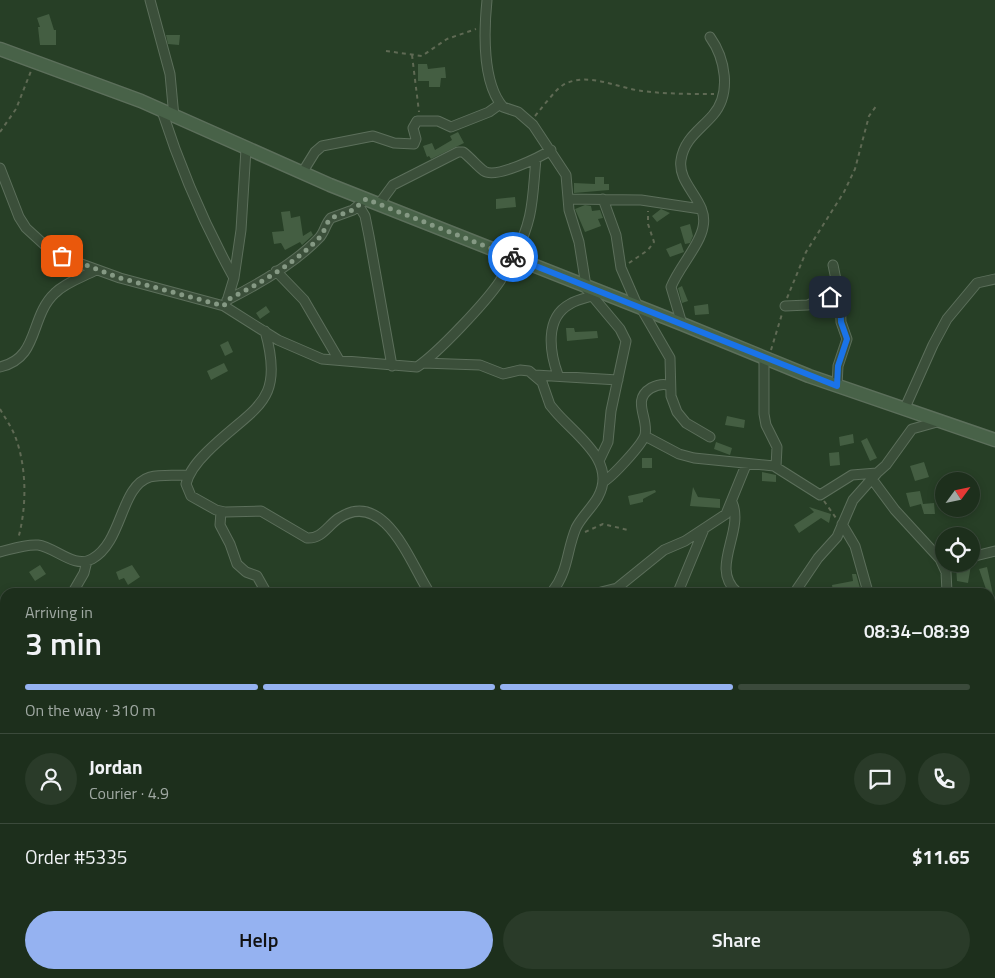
<!DOCTYPE html>
<html lang="en">
<head>
<meta charset="utf-8">
<style>
  :root { --surface:#1d2f1c; --page:#2a3b29; --text:#f1f3f6; --muted:#a0a9a3; --line:#3b4a3b; --accent:#95b2f1 }
  body { margin:0; font-family:"Titillium Web",sans-serif; background:var(--page); color:var(--text); height:100vh; display:flex; flex-direction:column; font-size:19px; white-space:nowrap }
  * { box-sizing:border-box; margin:0 }
  p { font-size:16px; color:var(--muted) }
  .icon { flex:none; width:28px; height:28px; fill:none; stroke:currentColor; stroke-width:2; stroke-linecap:round; stroke-linejoin:round }
  .map { position:relative; flex:1; overflow:hidden }
  .panel { position:absolute; left:0px; top:588px; width:995px; height:391px; display:flex; flex-direction:column; background:var(--surface); border-radius:15px 15px 0 0; box-shadow:0 2px 8px #0003,0 0 0 1px var(--line) }
  .panel>* { flex:none }
  .needle { width:32px; rotate:57deg }
  .fabs { position:absolute; left:935px; top:472px; display:grid; gap:10px }
  .fabs a { display:grid; place-items:center; width:45px; height:45px; border-radius:50%; background:var(--surface); box-shadow:0 2px 8px #0003,0 0 0 1px var(--line); font-size:25px }
  .pin { position:absolute; display:grid; place-items:center; width:42px; height:42px; color:#fff; margin:-21px; border-radius:10px; box-shadow:0 2px 8px #0006 }
  .courier { position:absolute; display:grid; place-items:center; width:50px; height:50px; margin:-25px; border:4px solid #1a73e8; border-radius:50%; background:#fff; color:#222; box-shadow:0 1px 6px #0007 }
  .headline em { font-style:normal; font-weight:600 }
  .headline div { display:flex; flex-direction:column-reverse }
  .headline { display:flex; align-items:center; justify-content:space-between; height:85px; padding:0 25px }
  h1 { font-size:32px; font-weight:600; line-height:38px }
  .bar { display:grid; grid-template-columns:repeat(4,1fr); gap:8px 5px; align-content:center; height:60px; padding:0 25px }
  .bar i { height:6px; border-radius:4px; background:var(--line) }
  .bar .active { background:var(--accent) }
  .bar p { grid-column:span 4 }
  .line { display:flex; align-items:center; gap:12px; padding:0 25px; border-top:1px solid var(--line) }
  .line div { flex:1 }
  .round { display:grid; place-items:center; flex:none; width:52px; height:52px; border-radius:26px; background:var(--page) }
  .button { display:flex; gap:10px; margin-top:auto; padding:10px 25px }
  .button a { flex:1; height:58px; border-radius:30px; background:var(--accent); color:#111; font-size:20px; font-weight:600; line-height:58px; text-align:center }
  .button a+a { background:var(--page); color:var(--text) }
  .map>svg:first-child { display:block }
</style>
</head>
<body>
<div class="map">
<svg width="995" height="978" viewBox="0 0 995 978">
  <rect width="100%" height="100%" fill="#273f26"/>
  <path fill="#445e42" d="M49 14 54 30H56V45H40L38 27H40L37 18Z
    M166 35H180L179 45 168 44Z
    M418 64H427L428 69 445 67 446 78H441L440 87H429V81H418Z
    M458 132 464 143 431 159 429 156 427 157 423 146 432 143 435 150 452 140 450 136Z
    M595 177H604V184H609V190L574 193V183L595 184Z
    M515 197 516 207 496 209V199Z
    M585 205 591 206 592 211 600 210 603 218 598 219 601 226 585 232 575 209Z
    M661 209 670 213 657 222 652 216Z
    M290 211 291 218 300 216 303 236 311 231 313 235 302 245 300 242 285 250 281 243 274 244 272 232 284 231 281 212Z
    M690 224 693 236 690 243 685 244 680 227Z
    M681 243 684 252 670 257 666 249Z
    M682 286 688 301 682 303 678 288Z
    M708 304 709 314 695 315 694 306Z
    M266 306 270 312 260 319 256 313Z
    M566 328H574L575 332 597 331 598 338 567 341Z
    M228 341 233 352 225 356 220 345Z
    M224 363 228 371 211 380 207 371Z
    M727 416 745 420 744 428 725 425Z
    M853 434 854 443 840 446 839 437Z
    M867 438 877 458 870 461 861 441Z
    M716 442 732 448 730 455 714 449Z
    M839 452 840 465 830 466 829 453Z
    M642 458H652V468H642Z
    M924 462 929 477 915 481 910 466Z
    M762 472 776 475V482L762 481Z
    M693 487 698 497 720 499V508L690 506Z
    M655 490 656 492 643 499V502L630 505 628 496Z
    M920 491 923 504 934 503 935 514H924L921 504 910 507 906 493Z
    M809 507 831 514 829 523 821 518 799 533 794 525 814 512Z
    M40 565 46 574 35 581 29 572Z
    M132 565 140 577 128 585 124 578 119 580 116 572Z
    M971 565 968 583 957 581 956 566Z
    M987 567 994 599 990 600V592H987L979 569Z
    M852 574H856L860 588 833 592 832 585 853 581Z"/>
  <g fill="none" stroke-linecap="round" stroke-linejoin="round">
    <defs>
      <path id="street" d="M150 0 170 74 174 117
        M487 0C484 30 482 83 503 107L518 112 533 125 566 175 569 210 579 242 586 286
        M162 111C181 170 204 224 234 278
        M0 168 19 217 26 228 49 249 73 261 120 278 224 306 278 340 322 359 417 367C438 353 486 302 500 281 505 273 508 265 511 256
        M302 173 315 152 322 146 373 136 394 143 414 144 416 139 413 128 417 121H438L451 127 489 112 500 104
        M568 199 641 200 701 209
        M603 199 616 235 621 268 638 307
        M379 204 393 185 458 152H463C471 158 477 166 484 171 496 179 540 157 551 150
        M359 206 365 216 369 236 392 366
        M514 257C534 218 532 200 536 159
        M833 265 840 299 841 322 847 339 838 366 837 386
        M276 271 304 300 339 360
        M584 286 620 329 626 341 611 411 608 442 599 461
        M227 300C259 284 294 264 319 238 325 232 325 224 331 218L353 210 366 199
        M227 301 234 278 241 230 246 149
        M785 306 808 305 825 297 840 299
        M641 308 670 358 671 396 677 412 686 423 710 437
        M682 324 671 287C679 267 700 245 703 227 709 201 677 185 681 160 684 139 700 130 713 115 732 93 725 58 710 37
        M265 331C286 405 253 406 207 452 198 461 189 471 186 484L191 496 216 510 225 512 261 511 307 538C322 539 328 525 339 518 385 488 411 565 429 592
        M764 358V414L766 425 777 447 776 467
        M423 363 480 365 503 374 520 370 529 371 542 382 550 405 555 411C574 434 618 461 598 497 592 508 582 516 576 528 566 552 569 570 552 592
        M0 367C40 358 29 317 55 293 66 282 83 277 96 270
        M535 375 618 380
        M558 375C550 353 544 318 570 304 576 300 585 298 592 296
        M904 410 933 345 947 319 977 283 995 279
        M645 436 679 454 694 458 774 466 820 495 852 475 877 473 886 465 912 429 937 422
        M872 479 895 510 940 559 946 572 947 592
        M603 482C612 477 642 445 645 435 649 418 631 400 651 388 657 385 664 383 670 386
        M732 502C745 531 709 568 737 592
        M221 512 220 525 230 544 237 564 246 572 257 576 266 592
        M842 524 855 546 868 592
        M0 552C12 549 25 544 38 545 55 547 74 569 92 559 123 542 120 486 150 477 162 474 176 476 188 475
        M971 557 995 551
        M797 589 818 558 837 537 853 500 877 473
        M73 592 84 573 87 561
        M601 592 617 588 664 550 685 541 726 514 746 465
        M678 592 704 529
        M0 654 5 651
        M0 671 5 676
        M990 747 995 753
        M0 855 5 864
        M990 866 995 867
        M66 974 67 978
        M77 974 79 978
        M427 974V978
        M450 978 459 974"/>
      <path id="secondary" d="M0 49 141 101 330 185 682 324 809 376 995 440"/>
    </defs>
    <use href="#street" stroke="#5c6f5b" stroke-width="11"/>
    <use href="#secondary" stroke="#5c6f5b" stroke-width="15"/>
    <path stroke="#5f6a54" stroke-width="2" stroke-dasharray="4 4" stroke-linecap="butt" d="M386 51 422 56 447 39 476 29
      M412 55 419 112
      M535 116C541 109 556 89 563 85 587 71 617 88 642 91 666 94 690 94 714 94
      M0 132 16 109 31 71
      M629 263 648 250 654 242 648 224V211
      M787 298 806 252 844 192 855 169 869 116 877 105
      M771 350 782 314
      M0 409C5 418 11 426 15 436 27 467 27 507 18 539
      M824 501 836 518
      M585 532 603 524 628 530
      M2 685 1 696 5 714
      M0 735 5 719
      M0 735 5 740
      M990 932 995 928
      M116 974 119 978
      M938 978V974"/>
    <use href="#street" stroke="#3b4f3a" stroke-width="9"/>
    <use href="#secondary" stroke="#486248" stroke-width="12"/>
  </g>
  <g fill="none" stroke-linecap="round" stroke-linejoin="round">
    <path stroke="#859984" stroke-width="5" stroke-dasharray="0 9" d="M62 256 120 278 224 306 227 300C259 284 294 264 319 238 325 232 325 224 331 218L353 210 366 199 513 257"/>
    <path stroke="#1a73e8" stroke-width="6" d="M513 257 837 386 838 366 847 339 841 322 840 298 830 297"/>
  </g>
</svg>
<div class="fabs">
<a><svg class="needle" viewBox="-14 -14 28 28"><path d="M0-13l5 13h-10z" fill="#e53935"/><path d="M0 13l5-13h-10z" fill="#a0a9a3"/></svg></a>
<a><svg class="icon" aria-label="locate" viewBox="0 0 24 24"><circle cx="12" cy="12" r="6"/><path d="M12 2v4M12 18v4M2 12h4M18 12h4"/></svg></a>
</div>
<div class="pin" style="left:62px;top:256px;background:#ea580c"><svg class="icon" aria-label="bag" viewBox="0 0 24 24"><path d="M5 8h14l-1 12H6zM9 8a3 3 0 0 1 6 0"/></svg></div>
<div class="pin" style="left:830px;top:297px;background:#1f2937"><svg class="icon" aria-label="home" viewBox="0 0 24 24"><path d="M3 11l9-7 9 7M6 9v11h12V9"/></svg></div>
<div class="courier" style="left:513px;top:257px"><svg class="icon" aria-label="bike" viewBox="0 0 24 24"><circle cx="6" cy="16" r="4"/><circle cx="18" cy="16" r="4"/><path d="M6 16l4-8h5l3 8M10 8l3 8H6M13 5h3"/></svg></div>
<section class="panel">
<div class="headline"><div><h1>3 min</h1><p>Arriving in</p></div><em>08:34–08:39</em></div>
<div class="bar"><i class="active"></i><i class="active"></i><i class="active"></i><i></i><p>On the way · 310 m</p></div>
<div class="line" style="height:90px"><a class="round"><svg class="icon" aria-label="person" viewBox="0 0 24 24"><circle cx="12" cy="8" r="4"/><path d="M4 21q1-7 8-7t8 7"/></svg></a><div><b>Jordan</b><p>Courier · 4.9</p></div><a class="round"><svg class="icon" aria-label="chat" viewBox="0 0 24 24"><path d="M4 5h16v11H9l-5 4z"/></svg></a><a class="round"><svg class="icon" aria-label="phone" viewBox="0 0 24 24"><path d="M5 4h4l2 5-3 2q2 4 5 5l2-3 5 2v4C11 20 4 13 5 4z"/></svg></a></div>
<div class="line" style="height:65px"><div>Order #5335</div><b>$11.65</b></div>
<div class="button"><a>Help</a><a>Share</a></div>
</section>
</div>
</body>
</html>
